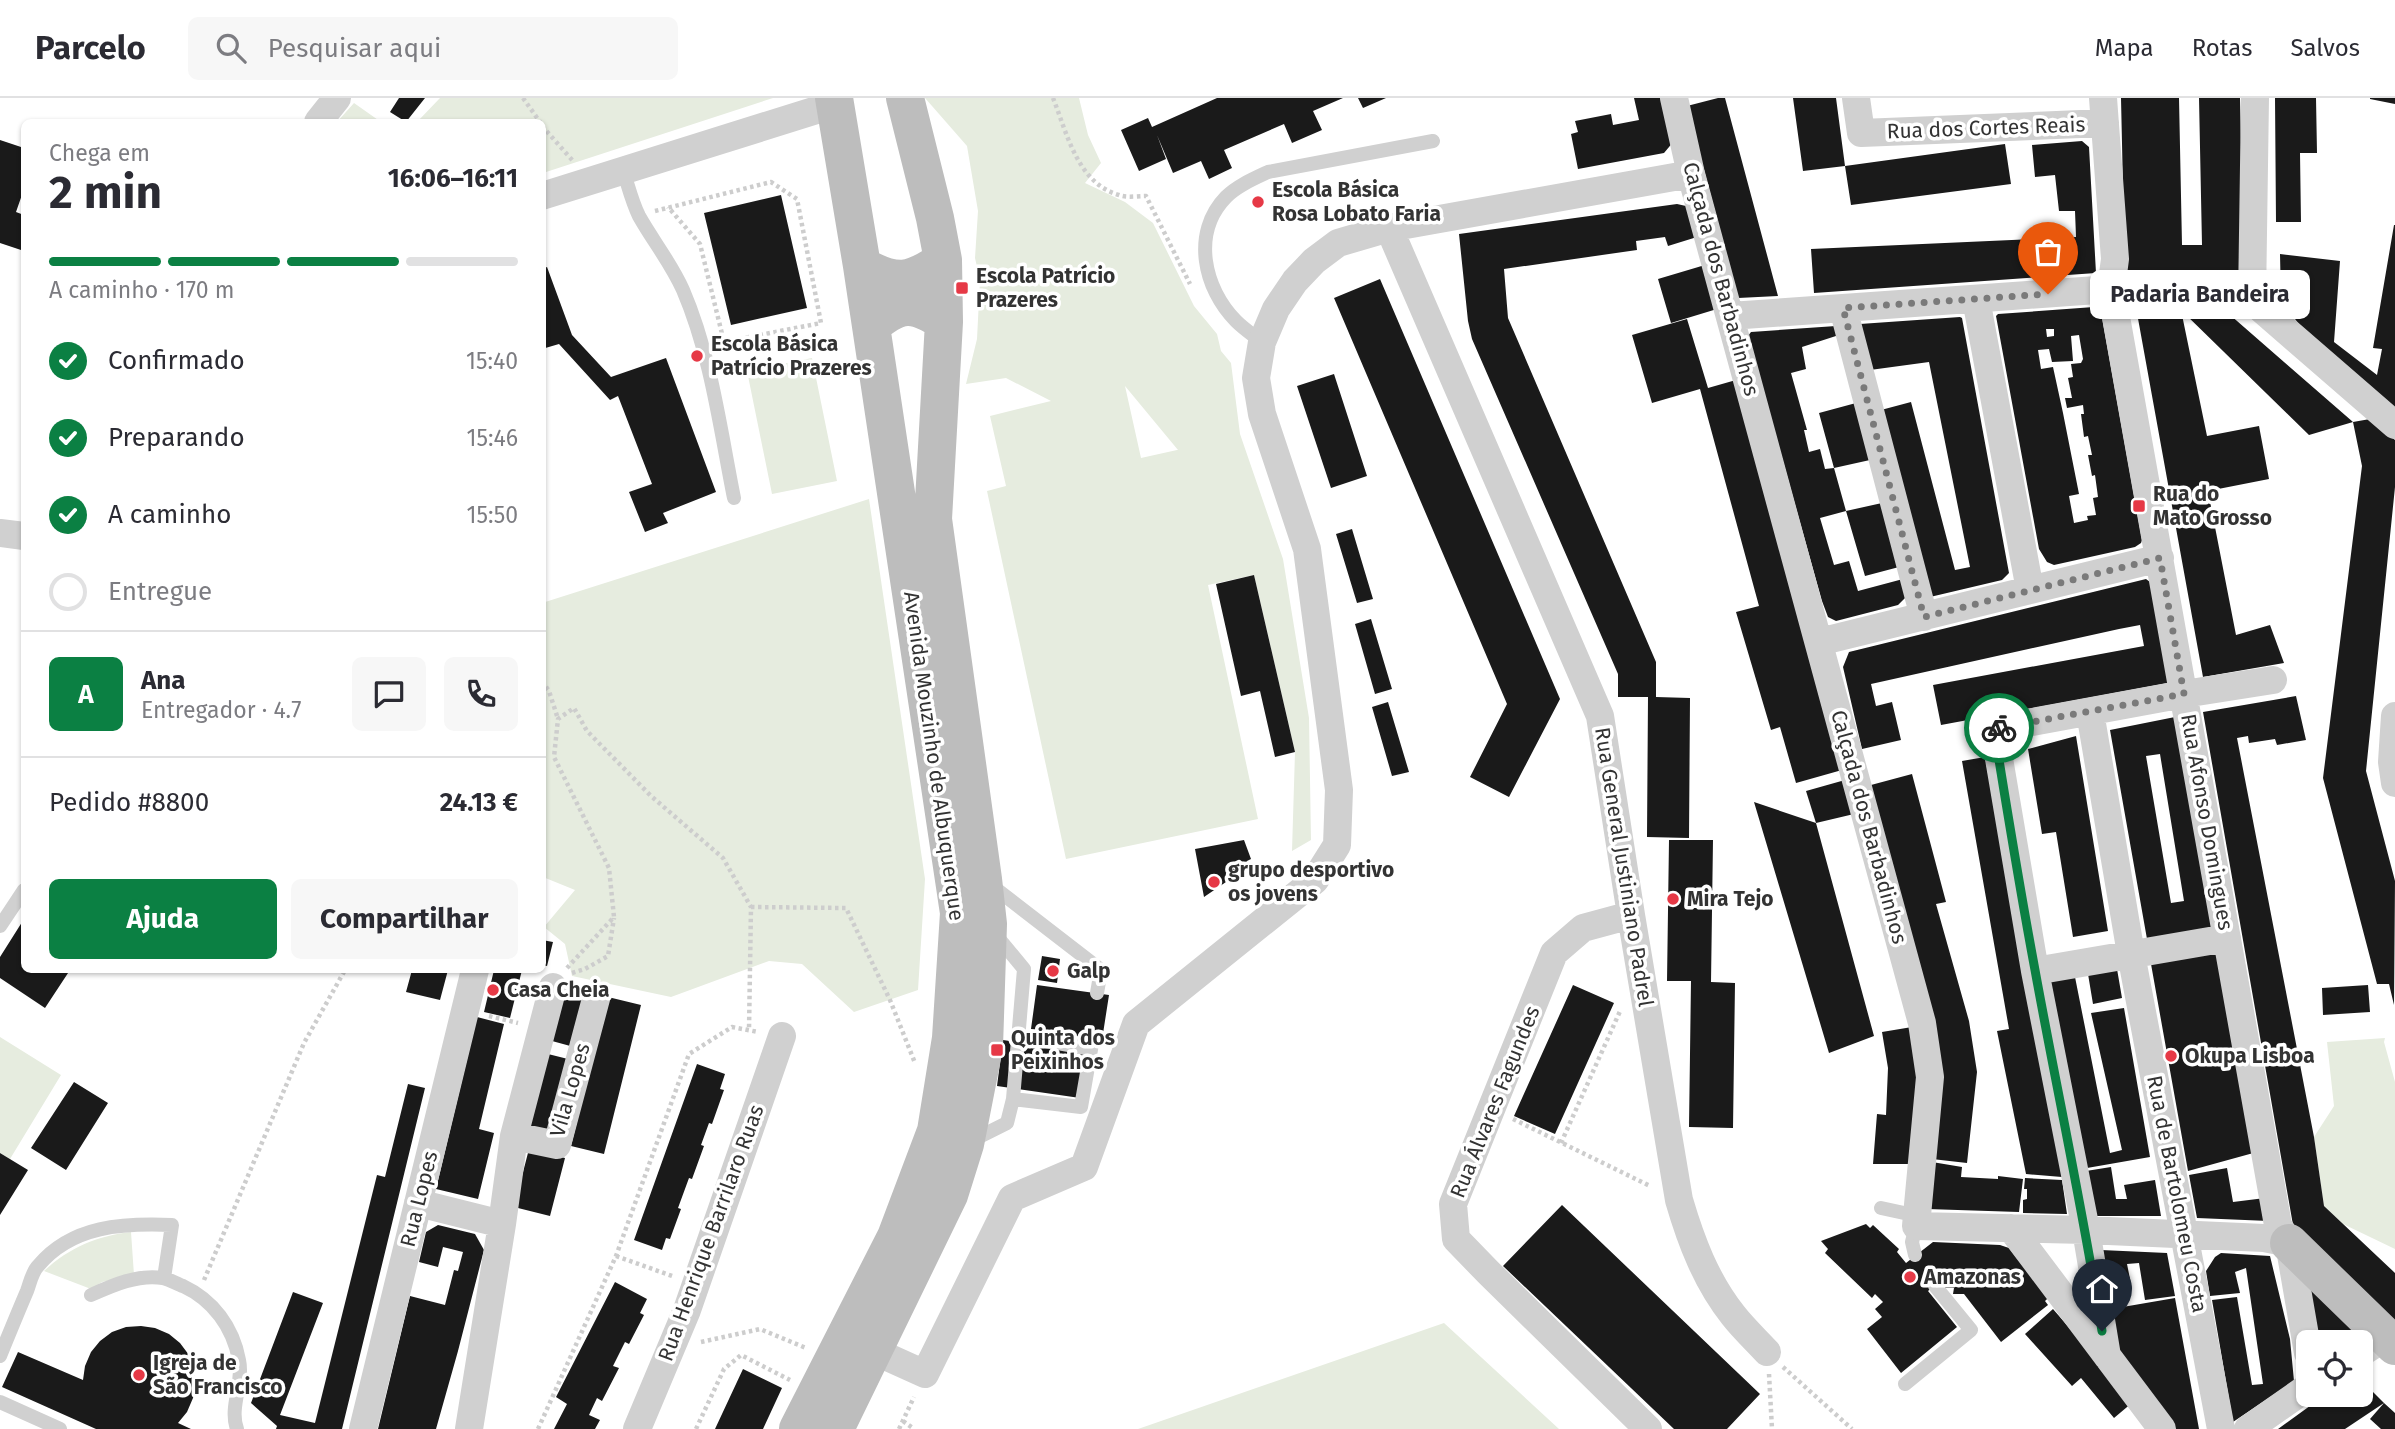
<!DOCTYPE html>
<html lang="pt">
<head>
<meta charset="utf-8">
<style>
  :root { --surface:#fff; --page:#f7f7f7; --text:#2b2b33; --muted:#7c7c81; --line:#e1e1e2; --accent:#0b8043 }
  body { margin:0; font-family:"Fira Sans",sans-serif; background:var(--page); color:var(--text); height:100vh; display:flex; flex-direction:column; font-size:26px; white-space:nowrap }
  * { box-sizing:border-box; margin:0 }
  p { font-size:23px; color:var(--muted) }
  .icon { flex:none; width:38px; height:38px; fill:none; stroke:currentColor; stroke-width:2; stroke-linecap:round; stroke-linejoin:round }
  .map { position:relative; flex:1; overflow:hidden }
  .panel { position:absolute; left:21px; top:21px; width:525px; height:854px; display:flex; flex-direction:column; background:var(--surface); border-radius:10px; box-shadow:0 2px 5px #0004 }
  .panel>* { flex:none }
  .controls { position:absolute; left:2296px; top:1232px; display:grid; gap:14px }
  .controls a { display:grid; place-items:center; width:77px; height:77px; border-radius:10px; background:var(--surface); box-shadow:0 2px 5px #0004; font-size:35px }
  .pin { position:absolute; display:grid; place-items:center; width:60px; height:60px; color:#fff; margin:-72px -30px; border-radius:50% 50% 50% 0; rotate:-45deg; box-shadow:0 0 7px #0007 }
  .pin .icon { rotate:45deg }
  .courier { position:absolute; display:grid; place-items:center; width:70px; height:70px; margin:-35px; border:5px solid #0b8043; border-radius:50%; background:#fff; color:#222; box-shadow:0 2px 9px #0007 }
  .bubble { position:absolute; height:49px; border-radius:10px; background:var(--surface); box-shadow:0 2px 5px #0004; font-size:23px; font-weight:700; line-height:49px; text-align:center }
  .headline em { font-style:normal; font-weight:700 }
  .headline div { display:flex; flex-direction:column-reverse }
  .headline { display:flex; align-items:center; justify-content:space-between; height:119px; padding:0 28px }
  h1 { font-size:46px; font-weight:700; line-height:52px }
  .bar { display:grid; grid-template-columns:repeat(4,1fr); gap:10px 7px; align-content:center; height:84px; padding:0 28px }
  .bar i { height:9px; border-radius:5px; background:var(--line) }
  .bar .selected { background:var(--accent) }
  .bar p { grid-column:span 4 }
  .line { display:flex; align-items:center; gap:18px; padding:0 28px; border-top:2px solid var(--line) }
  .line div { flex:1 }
  .round { display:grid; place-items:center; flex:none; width:74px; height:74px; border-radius:10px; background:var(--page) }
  ol { padding:0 28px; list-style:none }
  li { display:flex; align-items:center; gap:21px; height:77px }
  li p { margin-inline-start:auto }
  li .icon { padding:7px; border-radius:50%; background:var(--accent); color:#fff; stroke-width:4 }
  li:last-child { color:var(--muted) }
  li i { width:38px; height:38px; border:4px solid var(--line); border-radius:50% }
  .button { display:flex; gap:14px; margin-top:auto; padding:14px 28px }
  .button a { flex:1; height:80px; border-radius:10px; background:var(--accent); color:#fff; font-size:28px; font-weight:700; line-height:80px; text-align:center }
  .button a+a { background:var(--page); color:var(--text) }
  header { display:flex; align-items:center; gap:42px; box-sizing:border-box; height:98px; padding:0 35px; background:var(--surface); border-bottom:2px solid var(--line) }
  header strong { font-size:33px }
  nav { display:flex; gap:38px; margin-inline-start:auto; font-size:24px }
  .search { width:490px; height:63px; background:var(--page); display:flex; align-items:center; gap:18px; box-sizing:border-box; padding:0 24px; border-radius:10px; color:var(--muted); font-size:26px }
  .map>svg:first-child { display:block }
</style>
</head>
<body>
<header>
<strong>Parcelo</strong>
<div class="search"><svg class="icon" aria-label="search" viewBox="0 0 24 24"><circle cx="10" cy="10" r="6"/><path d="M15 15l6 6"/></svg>Pesquisar aqui</div>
<nav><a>Mapa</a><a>Rotas</a><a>Salvos</a></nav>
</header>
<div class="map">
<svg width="2395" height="1331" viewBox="0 0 2395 1331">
  <rect width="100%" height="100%" fill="#fff"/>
  <path fill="#e6ecdf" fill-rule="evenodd" d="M440 0H773L543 75 542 24H417Z
    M925 0H1079L1088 37 1101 65 1085 85 1125 104 1153 125 1194 208 1217 236 1221 253 1231 265 1240 336 1283 461 1309 620 1311 742 1292 753 1295 654 1254 477 1208 487 1258 721 1066 761 987 393 1006 388 990 318 1051 303 1006 280 966 286 977 241 980 182 975 160 978 113 967 48ZM1125 288 1178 352H1177L1141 360Z
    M354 5 381 24H337Z
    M812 260 837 383 772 396 747 273Z
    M869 401 925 781 918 892 854 914 802 866 769 863 671 899 572 878 565 846 544 829 575 792 543 779 542 505Z
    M0 939 61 977 10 1061 0 1055Z
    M2385 940 2384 944 2395 984V1151L2343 1126 2324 1108 2314 1039 2334 1008 2327 944Z
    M131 1134 134 1177 102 1184 91 1191 44 1173C70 1149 97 1138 131 1134Z
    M1444 1225 1559 1331H1138Z"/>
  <path fill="#1a1a1a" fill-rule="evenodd" d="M399 0H425L406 24 390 14Z
    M1217 0H1343L1313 13 1322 32 1292 45 1284 26 1224 52 1232 70 1209 81 1201 63 1173 75 1157 37 1166 61 1139 73 1121 32 1148 20 1152 29Z
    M1358 0H1386L1363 10Z
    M1634 0H1664L1674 43 1664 55 1578 71 1571 36 1578 34 1575 23 1611 16 1613 27 1639 22Z
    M1718 0H1725L1778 198 1738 200 1687 8Z
    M1793 0H1836L1845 68 1803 73Z
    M2121 0H2179L2182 147H2202L2199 0H2240L2244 179 2125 181Z
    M2275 0H2316L2317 55H2300L2301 124H2276Z
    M2370 0H2395V6L2370 1Z
    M0 42 24 50V91L16 114 24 117V153L0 145Z
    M2082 43 2089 49 2096 175 1814 195 1811 151 2076 139 2075 113H2059L2055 77 2035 79 2032 47Z
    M2005 46 2011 86 1851 107 1845 68Z
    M781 97 807 210 731 227 704 115Z
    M1677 106 1686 108 1697 139 1668 148 1665 139 1636 143 1637 152 1504 171 1508 220 1656 564V599L1690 600 1689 740 1647 739 1648 599H1618V576L1472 241 1468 223 1459 136Z
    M2394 127H2395V314L2309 240 2281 202 2280 156 2340 163 2334 244 2377 277 2382 251 2373 250Z
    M1705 167 1717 211 1671 225 1658 181Z
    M547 169 572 237 611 279 666 260 716 394 663 415 668 425 645 434 629 394 652 386 618 298 610 302 559 246 542 251V171Z
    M1380 181 1560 601 1509 699 1470 679 1507 606 1334 200Z
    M2094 209 2101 214 2142 442 2141 445 2135 449 2054 467 2047 464 2039 451 1996 218 1998 216ZM2046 231H2054V238L2047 239ZM2079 237 2083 261 2081 265 2071 266 2073 279 2068 280 2072 300H2065L2067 310 2083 307 2084 316H2081L2084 339 2088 338 2092 357H2088L2092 378 2095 377 2098 399 2093 400 2096 417 2087 418 2088 422 2074 425 2069 398 2079 396 2063 315 2053 269 2041 271 2038 252 2049 251 2052 264 2073 263 2071 238Z
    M2140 209 2181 212 2207 338 2259 328 2269 381 2208 393 2236 537 2270 527 2284 565 2203 579 2137 215Z
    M2181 212 2229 216 2353 324 2309 337Z
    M1960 219 1962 220 2009 475 2002 482 1930 499 1881 312 1911 304 1955 472 1970 469 1929 264 1870 272 1860 226Z
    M1687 221 1708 290 1736 282 1842 672 1796 685 1780 629 1771 632 1736 514 1759 508 1700 291 1652 305 1632 237Z
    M1836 228 1839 237 1802 249 1806 271 1791 275 1807 332H1804L1809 354 1820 351 1825 371 1834 370 1819 315 1856 305 1870 362 1834 370 1846 413 1820 420 1834 467 1849 463 1858 493 1903 481 1908 497 1898 507 1836 523 1828 519 1822 503 1748 238 1751 234Z
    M1334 276 1367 378 1331 390 1297 288Z
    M2370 321 2395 342V389L2366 673 2395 783 2394 907 2389 886H2377L2323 680 2362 368 2353 324Z
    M1882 405 1899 469 1865 478 1846 413Z
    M1352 431 1373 501 1357 505 1336 436Z
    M1254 477 1295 654 1275 659 1260 593 1241 598 1216 486Z
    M2146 481 2150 484 2168 585 1941 627 1933 587 2144 548 2140 527 2119 531 1871 586 1876 608 1892 604 1901 642 1862 651 1843 569 1849 554Z
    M1371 521 1392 591 1375 596 1355 526Z
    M2296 598 2306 642 2277 647 2275 641 2249 645 2248 638 2237 640 2314 1039 2324 1108 2395 1175V1224L2293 1127 2203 614Z
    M1388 604 1409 674 1392 678 1372 609Z
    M2180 618 2217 829 2147 841 2110 632ZM2160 656 2184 803 2171 805 2146 658Z
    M2076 638 2108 833 2073 839 2056 734 2042 736 2028 651Z
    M1985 659 2062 1079 2026 1076 1997 933 2009 931 1962 663Z
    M1912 676 1946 804 1936 806 1969 923 1977 974 1967 1065 1932 1061 1871 687Z
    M1845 682 1854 716 1816 725 1806 693Z
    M1754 704 1816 725 1874 938 1829 955Z
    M1244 742 1251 761 1247 763 1248 769 1204 799 1195 751Z
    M1669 742H1713L1711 884 1735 885 1733 1030 1689 1029 1691 883H1667Z
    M24 821V872H70L45 910 0 880V859Z
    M542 842 553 844 547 868 542 867Z
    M2222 853 2257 1054 2188 1073 2151 866Z
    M1042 858 1060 861 1057 885 1038 882Z
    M2117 871 2122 900 2093 906 2088 876Z
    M412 872H448L440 902 406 894Z
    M494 872H522L510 920 484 914Z
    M2075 879 2110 1055 2122 1052 2091 915 2124 910 2150 1059 2087 1070 2050 883Z
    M567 883 589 888 574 949 552 943Z
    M1037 887 1109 897 1102 942 1031 931Z
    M1573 887 1614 905 1555 1036 1514 1018Z
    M2368 887 2370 914 2323 917 2322 890Z
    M608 899 641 907 604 1056 571 1048Z
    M477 919 504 926 479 1031 494 1035 478 1101 436 1091Z
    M1912 929 1920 966 1911 1066H1873L1877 1016 1886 1017 1888 970 1882 934Z
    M1003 942 1093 955 1087 1001 997 988Z
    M548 956 572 962 552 1041 528 1035Z
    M697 966 725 976 720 991 724 992 712 1026 709 1025 701 1047 704 1048 692 1081 689 1080 678 1110 681 1111 670 1141 666 1140 662 1152 634 1142Z
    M74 984 108 1005 66 1072 31 1050Z
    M408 986 425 990 342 1331H276L277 1328 251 1305 293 1194 323 1205 280 1317 315 1325 377 1077 385 1079Z
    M529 1051 565 1060 550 1118 514 1109Z
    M0 1055 28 1072 0 1117Z
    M1932 1064 1962 1069 1961 1079 1998 1081V1078L2023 1081 2019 1114 1927 1111Z
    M2111 1069 2116 1101H2127L2124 1087 2155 1082 2161 1118H2095L2086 1073Z
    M2227 1070 2233 1104 2265 1100 2269 1123 2197 1120 2189 1077Z
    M2025 1080 2062 1082 2067 1116 2023 1115V1102L2027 1101V1091H2024Z
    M1562 1107 1760 1296 1727 1331H1674L1503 1168Z
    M1866 1126 1870 1130 1873 1127 1899 1151 1897 1154 1906 1165 1933 1144 2000 1147 2009 1150 2048 1200 2045 1203 2048 1207 2001 1244 1964 1196H1953L1954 1190H1944V1186H1936L1928 1193 1957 1229 1901 1275 1867 1231 1882 1219 1875 1211 1883 1204 1875 1196 1872 1200 1825 1155 1828 1151 1821 1143Z
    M438 1127 475 1136 484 1152 458 1253 436 1331H378L410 1198 445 1207 454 1172 458 1173 463 1154 443 1149 438 1169 419 1164 426 1134Z
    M2101 1152 2167 1155 2175 1198 2145 1202 2139 1165 2127 1166 2132 1191 2108 1195Z
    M2221 1155 2270 1158 2290 1241 2294 1283 2233 1324 2212 1202 2237 1199 2252 1287 2263 1286 2246 1170 2235 1174 2240 1195 2210 1198 2206 1173 2215 1159Z
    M615 1184 647 1201 640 1215 644 1217 629 1246 625 1244 613 1268 619 1270 602 1303 597 1300 589 1317 600 1322 595 1331H554L567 1306 556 1299Z
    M2308 1187 2362 1239 2354 1244H2317Z
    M2175 1200 2199 1331H2173L2118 1255 2111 1211Z
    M2053 1211 2133 1304 2114 1320 2081 1280 2072 1288 2025 1236Z
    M141 1228 155 1230 169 1236 180 1245 189 1257 194 1271 196 1286 193 1300 187 1314 178 1325 191 1331H96L2 1289 18 1254 83 1282 85 1268 91 1254 100 1243 112 1234 126 1229Z
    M743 1271 782 1290 763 1331H715Z
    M2361 1282 2384 1305 2345 1331H2278L2325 1297H2361Z
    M2384 1305 2395 1315V1331H2381L2370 1321Z"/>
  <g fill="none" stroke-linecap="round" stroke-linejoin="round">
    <path stroke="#cdcdcd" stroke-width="4.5" stroke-dasharray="3.5 3.5" stroke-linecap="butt" d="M523 0 540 24
      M1053 0C1067 35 1077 85 1119 97 1127 100 1138 98 1146 98L1190 186
      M542 28 573 63
      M655 113 771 84 797 101 821 225 724 244 700 146 668 109
      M542 583 549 593 558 621
      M751 809 846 810 890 902 915 965
      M567 870 614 819 609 770 554 659 558 621 574 610 587 633 651 698 723 760 751 809 749 932
      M572 875 585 871 608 858 614 820
      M489 918 518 925
      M1513 1021 1650 1088
      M1561 1045 1621 911
      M616 1158 675 1179
      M204 1182 304 945 345 872
      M701 1244 760 1231 806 1250
      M1783 1269 1852 1331
      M1769 1276 1772 1331
      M903 1323 914 1331
      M538 1331 616 1158 689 956 732 929 758 934
      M696 1331 724 1271 741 1257 790 1282
      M899 1331 914 1299"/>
    <path stroke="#d0d0d0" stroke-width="14" d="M623 72C628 87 632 104 639 118 653 143 671 165 683 192 711 257 720 330 734 400
      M1262 244C1253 237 1244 231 1236 223 1204 191 1191 135 1226 99 1237 88 1253 81 1268 74L1433 43
      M991 787 1101 872 1097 895
      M0 828 24 792
      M1019 938 1091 951
      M1013 1001 1081 1009 1093 940
      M969 1044 1007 1025 1013 1001 1024 871 995 836
      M1881 1110 1918 1118
      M1915 1157 1912 1144 1916 1128
      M91 1197C113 1187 138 1176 163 1180 169 1181 177 1186 183 1188 213 1202 233 1229 239 1262 244 1285 229 1309 237 1331
      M0 1258C9 1236 18 1214 27 1193 30 1185 32 1174 38 1168 72 1127 124 1125 172 1127L164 1180
      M1905 1286 1971 1232 1935 1188
      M0 1304 60 1331"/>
    <path stroke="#d0d0d0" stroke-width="28" d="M1674 0 1691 76 1922 925 1930 979 1916 1128 2086 1132 2264 1140 2289 1145
      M1856 0 1861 35 2105 25
      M2103 0 2115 161 2111 191 2278 1127 2289 1145 2308 1255
      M318 24 337 0
      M542 98 836 6
      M1389 130 1600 618 1631 817 1679 1102C1691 1143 1706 1183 1733 1217 1743 1230 1756 1242 1767 1254
      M1976 201 2030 492
      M2252 203 2255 0
      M1843 210 1924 519
      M1730 218 2111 191 2252 203 2395 327
      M0 435 24 438
      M1819 544 2160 460
      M2090 614 2131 856 2221 1331
      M2395 618 2392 664 2395 685
      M1631 817 1583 830 1554 855 1453 1106 1456 1141 1488 1174 1648 1331
      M2035 873 2227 840
      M514 1038 557 1047 597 897
      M418 1105 502 1126 469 1331
      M502 1126 514 1038 553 889
      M2011 1130 2162 1331
      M874 1253 925 1276 1012 1100 1084 1069 1136 926 1315 782 1337 747 1339 692 1307 451 1262 316 1256 280 1262 244 1276 211 1295 183 1314 163 1338 145 1389 130 1691 76
      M2361 1255 2386 1239
      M2107 1258 2086 1132 2035 873 1994 631 2184 596 2273 582
      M363 1331 475 872
      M637 1331 687 1212 782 938
      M2248 1331 2308 1289"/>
    <path stroke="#bdbdbd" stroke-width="38" d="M862 168C897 187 910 185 943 162
      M871 228C900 204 913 203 944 224
      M2289 1145 2395 1248
      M798 1331 896 1139 936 1033 951 940 959 815 862 168 834 0
      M835 1331 949 1097 965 1046 984 949 988 826 983 781 933 421 944 224 943 162 935 120 905 0"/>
  </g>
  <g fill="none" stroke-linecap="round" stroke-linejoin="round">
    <path stroke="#7a7a7a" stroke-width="7" stroke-dasharray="0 12.6" d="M1999 630 2184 596 2160 460 1924 519 1843 210 2048 196"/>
    <path stroke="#0b8043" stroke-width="9" d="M1999 630 1994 631C2007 712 2020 792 2035 872 2057 993 2083 1112 2102 1233"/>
  </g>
  <g fill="#e63946" stroke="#fff" stroke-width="2.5">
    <circle cx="1258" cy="104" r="7"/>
    <rect x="955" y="183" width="14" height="14" rx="3.5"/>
    <circle cx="697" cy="258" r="7"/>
    <rect x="2132" y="401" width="14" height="14" rx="3.5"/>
    <circle cx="1214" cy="784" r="7"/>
    <circle cx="1673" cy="801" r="7"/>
    <circle cx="1053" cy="873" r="7"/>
    <circle cx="493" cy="892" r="7"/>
    <rect x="990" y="945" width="14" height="14" rx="3.5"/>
    <circle cx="2171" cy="958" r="7"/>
    <circle cx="1910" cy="1179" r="7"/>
    <circle cx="139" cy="1277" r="7"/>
  </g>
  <g text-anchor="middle" stroke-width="7" stroke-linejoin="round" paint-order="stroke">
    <g font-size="21" fill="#333" stroke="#fff">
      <text transform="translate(1986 30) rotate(-2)" y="7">Rua dos Cortes Reais</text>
      <text transform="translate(1721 181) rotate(75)" y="7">Calçada dos Barbadinhos</text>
      <text transform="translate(934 658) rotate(82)" y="7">Avenida Mouzinho de Albuquerque</text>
      <text transform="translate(2207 724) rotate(80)" y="7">Rua Afonso Domingues</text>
      <text transform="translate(1869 729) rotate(75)" y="7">Calçada dos Barbadinhos</text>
      <text transform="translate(1624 769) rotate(81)" y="7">Rua General Justiniano Padrel</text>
      <text transform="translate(570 992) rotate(-74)" y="7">Vila Lopes</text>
      <text transform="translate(1495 1004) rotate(-68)" y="7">Rua Álvares Fagundes</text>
      <text transform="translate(2177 1096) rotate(79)" y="7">Rua de Bartolomeu Costa</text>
      <text transform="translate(419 1101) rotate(-76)" y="7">Rua Lopes</text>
      <text transform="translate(711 1135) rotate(-70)" y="7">Rua Henrique Barrilaro Ruas</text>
    </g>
    <g font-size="21" font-weight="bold" fill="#333" stroke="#fff" text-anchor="start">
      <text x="1272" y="99">Escola Básica<tspan x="1272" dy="24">Rosa Lobato Faria</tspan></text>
      <text x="976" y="185">Escola Patrício<tspan x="976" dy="24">Prazeres</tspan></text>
      <text x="711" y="253">Escola Básica<tspan x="711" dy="24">Patrício Prazeres</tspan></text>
      <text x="2153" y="403">Rua do<tspan x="2153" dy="24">Mato Grosso</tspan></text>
      <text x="1228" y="779">grupo desportivo<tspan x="1228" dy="24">os jovens</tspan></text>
      <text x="1687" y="808">Mira Tejo</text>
      <text x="1067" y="880">Galp</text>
      <text x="507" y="899">Casa Cheia</text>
      <text x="1011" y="947">Quinta dos<tspan x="1011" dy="24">Peixinhos</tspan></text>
      <text x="2185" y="965">Okupa Lisboa</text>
      <text x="1924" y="1186">Amazonas</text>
      <text x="153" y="1272">Igreja de<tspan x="153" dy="24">São Francisco</tspan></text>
    </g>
  </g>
</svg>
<div class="controls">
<a><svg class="icon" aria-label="locate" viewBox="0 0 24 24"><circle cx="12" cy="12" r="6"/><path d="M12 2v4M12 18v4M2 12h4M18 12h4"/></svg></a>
</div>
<div class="pin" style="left:2048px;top:196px;background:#ea580c"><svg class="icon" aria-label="bag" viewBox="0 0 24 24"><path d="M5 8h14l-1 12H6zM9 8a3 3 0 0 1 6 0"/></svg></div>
<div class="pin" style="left:2102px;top:1233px;background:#1f2937"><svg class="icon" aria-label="home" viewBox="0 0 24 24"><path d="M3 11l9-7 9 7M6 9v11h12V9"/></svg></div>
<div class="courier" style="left:1999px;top:630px"><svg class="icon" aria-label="bike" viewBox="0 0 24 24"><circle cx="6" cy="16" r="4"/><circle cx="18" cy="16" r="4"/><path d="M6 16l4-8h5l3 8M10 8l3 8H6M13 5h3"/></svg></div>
<div class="bubble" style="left:2090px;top:172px;width:220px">Padaria Bandeira</div>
<section class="panel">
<div class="headline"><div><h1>2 min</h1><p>Chega em</p></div><em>16:06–16:11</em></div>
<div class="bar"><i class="selected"></i><i class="selected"></i><i class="selected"></i><i></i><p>A caminho · 170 m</p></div>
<ol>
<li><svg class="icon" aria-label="check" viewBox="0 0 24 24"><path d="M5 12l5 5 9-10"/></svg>Confirmado<p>15:40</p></li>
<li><svg class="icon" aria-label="check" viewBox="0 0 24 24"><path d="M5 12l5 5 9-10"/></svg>Preparando<p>15:46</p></li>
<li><svg class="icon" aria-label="check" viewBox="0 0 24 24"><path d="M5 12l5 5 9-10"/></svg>A caminho<p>15:50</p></li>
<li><i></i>Entregue</li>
</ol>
<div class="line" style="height:126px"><b class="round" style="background:var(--accent);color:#fff">A</b><div><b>Ana</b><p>Entregador · 4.7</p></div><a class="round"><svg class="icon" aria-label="chat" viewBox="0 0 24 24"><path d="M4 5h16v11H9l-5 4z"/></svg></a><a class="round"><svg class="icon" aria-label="phone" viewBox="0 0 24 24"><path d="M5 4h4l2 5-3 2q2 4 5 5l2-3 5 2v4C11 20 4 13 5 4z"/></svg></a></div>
<div class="line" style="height:91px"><div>Pedido #8800</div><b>24.13 €</b></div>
<div class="button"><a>Ajuda</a><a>Compartilhar</a></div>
</section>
</div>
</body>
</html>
